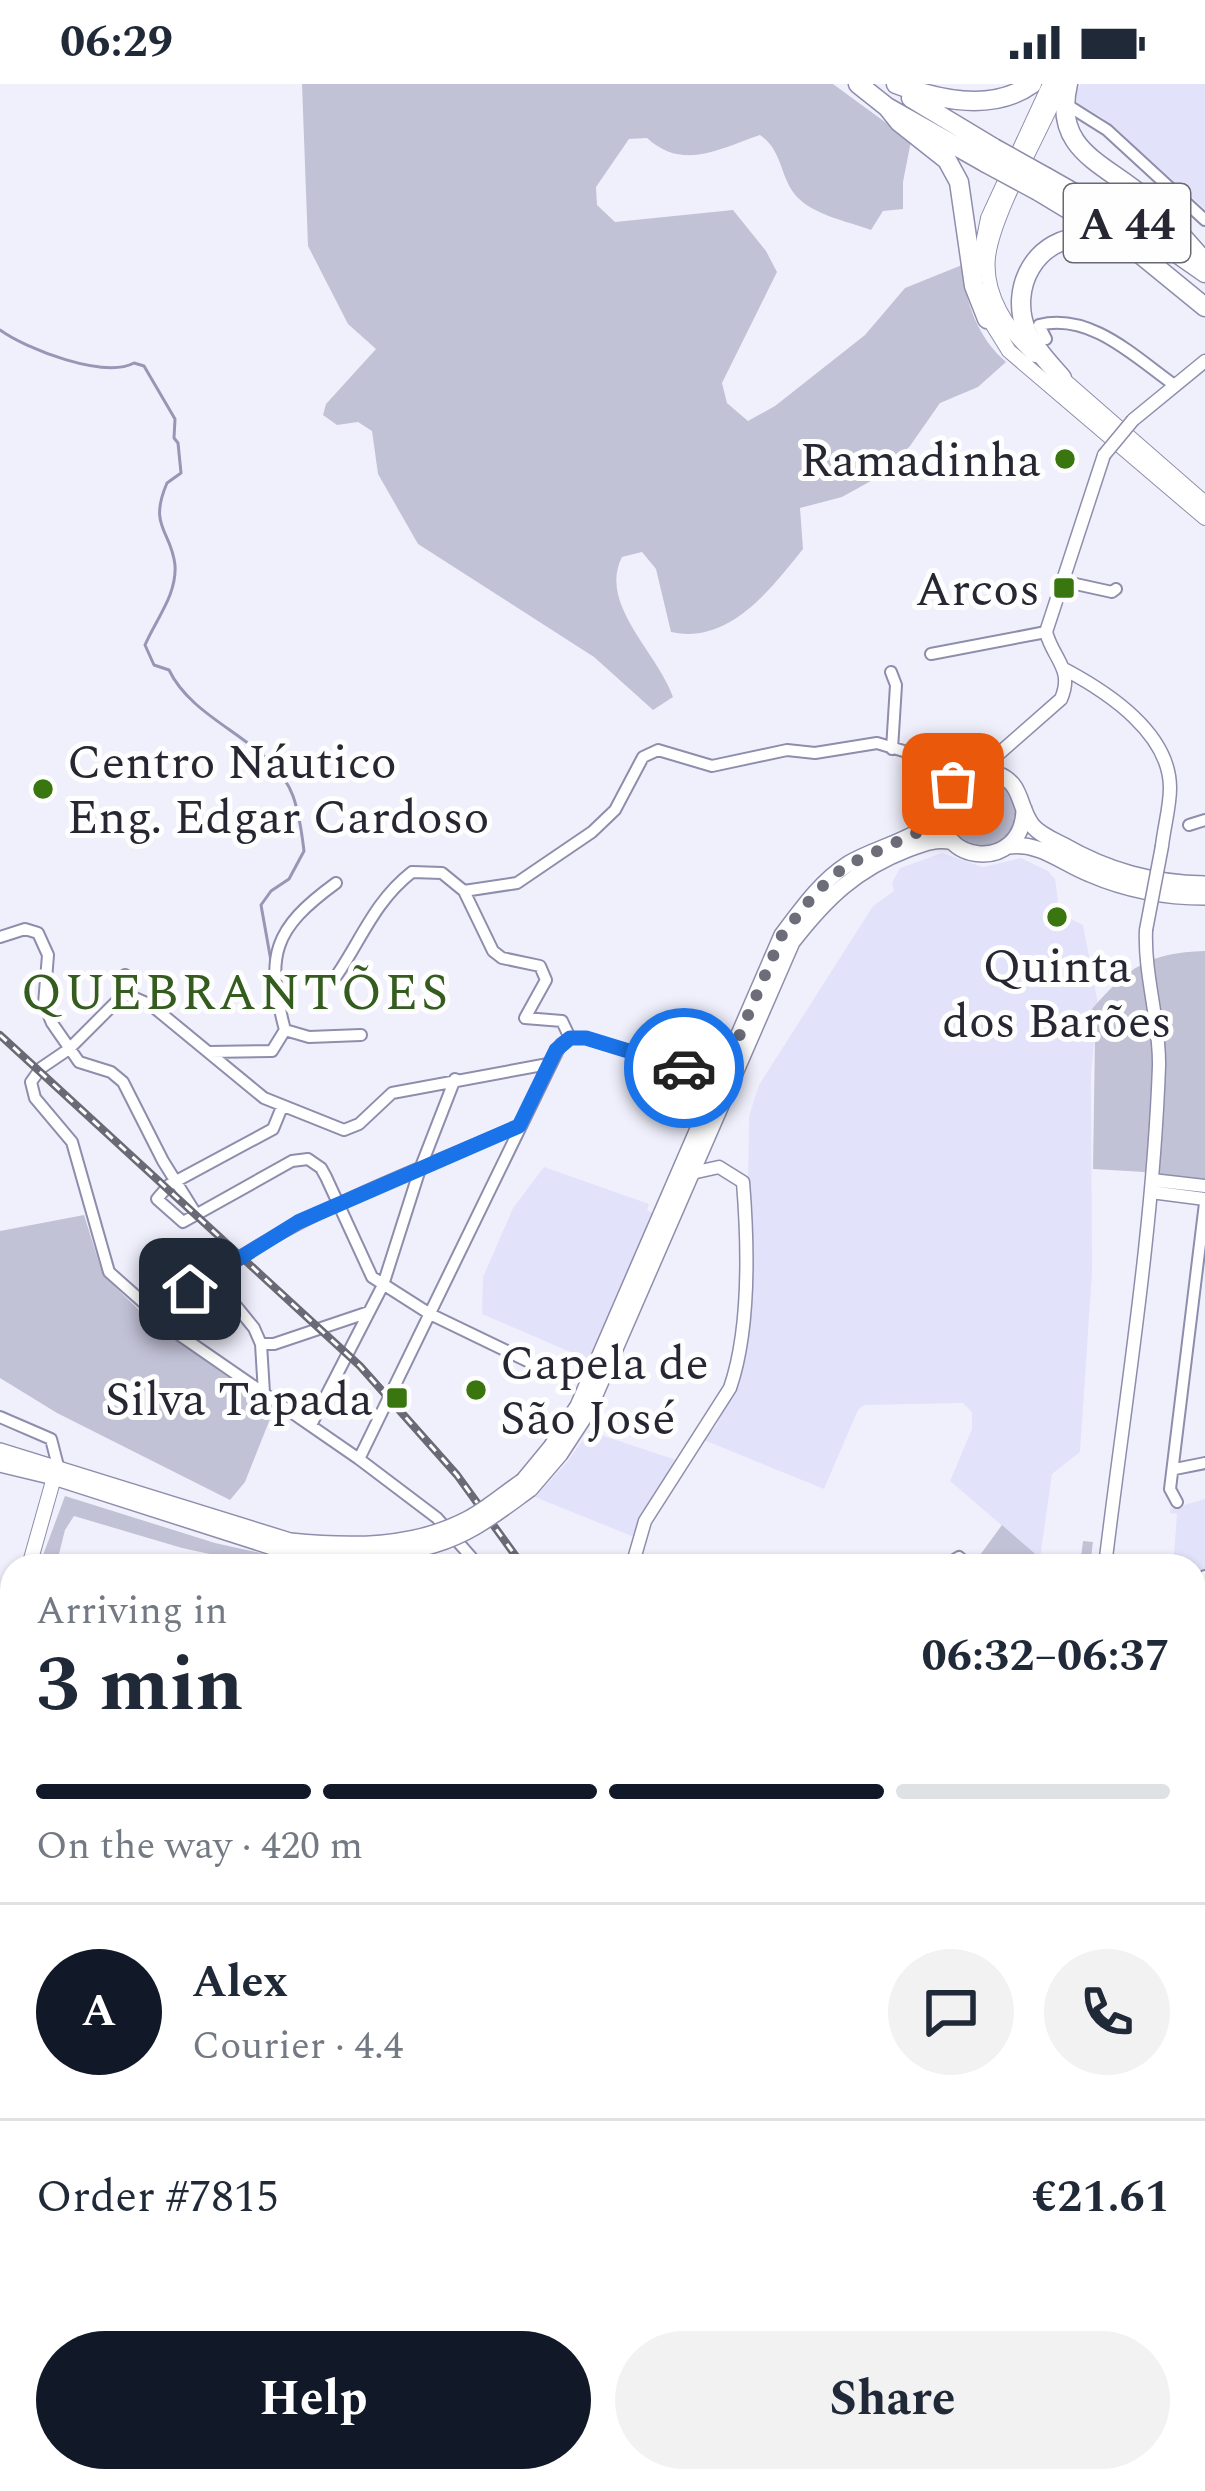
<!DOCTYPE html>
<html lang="en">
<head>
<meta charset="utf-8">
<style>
  :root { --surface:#fff; --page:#f2f2f3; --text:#1f2937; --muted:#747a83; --line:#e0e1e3; --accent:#111827 }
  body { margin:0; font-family:Spectral,serif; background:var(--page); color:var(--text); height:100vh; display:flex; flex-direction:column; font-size:45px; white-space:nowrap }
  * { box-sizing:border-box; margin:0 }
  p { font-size:39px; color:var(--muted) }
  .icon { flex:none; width:66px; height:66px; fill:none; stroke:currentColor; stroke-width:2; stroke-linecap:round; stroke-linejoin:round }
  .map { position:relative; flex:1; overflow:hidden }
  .details { position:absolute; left:0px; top:1470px; width:1206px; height:939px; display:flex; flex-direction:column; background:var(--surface); border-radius:36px 36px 0 0; box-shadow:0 3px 9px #0004 }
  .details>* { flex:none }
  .pin { position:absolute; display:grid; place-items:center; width:102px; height:102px; color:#fff; margin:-51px; border-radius:24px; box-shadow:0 6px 18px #0006 }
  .courier { position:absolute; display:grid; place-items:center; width:120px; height:120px; margin:-60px; border:9px solid #1a73e8; border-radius:50%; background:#fff; color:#222; box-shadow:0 3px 15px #0007 }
  .headline em { font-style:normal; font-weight:700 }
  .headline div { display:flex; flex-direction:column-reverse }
  .headline { display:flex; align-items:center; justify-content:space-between; height:204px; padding:0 36px }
  h1 { font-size:78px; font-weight:700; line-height:90px }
  .bar { display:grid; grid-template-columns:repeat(4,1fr); gap:18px 12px; align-content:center; height:144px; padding:0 36px }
  .bar i { height:15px; border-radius:9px; background:var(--line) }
  .bar .active { background:var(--accent) }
  .bar p { grid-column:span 4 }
  .line { display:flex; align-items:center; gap:30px; padding:0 36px; border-top:3px solid var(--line) }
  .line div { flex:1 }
  .round { display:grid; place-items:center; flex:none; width:126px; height:126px; border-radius:63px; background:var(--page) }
  .primary-button { display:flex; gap:24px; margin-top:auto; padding:24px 36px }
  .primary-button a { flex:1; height:138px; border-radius:72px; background:var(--accent); color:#fff; font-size:48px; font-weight:700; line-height:138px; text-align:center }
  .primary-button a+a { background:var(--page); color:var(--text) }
  .status { display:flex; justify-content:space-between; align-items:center; height:84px; padding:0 60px; background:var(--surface); direction:ltr }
  .status svg { height:33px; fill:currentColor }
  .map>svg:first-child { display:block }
</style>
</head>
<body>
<div class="status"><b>06:29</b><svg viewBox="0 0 49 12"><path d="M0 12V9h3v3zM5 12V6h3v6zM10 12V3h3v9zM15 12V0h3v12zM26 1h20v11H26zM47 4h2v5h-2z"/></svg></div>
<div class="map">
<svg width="1205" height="2407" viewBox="0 0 1205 2407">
  <rect width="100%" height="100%" fill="#f0f0fd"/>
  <path fill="#e2e2fa" d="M1081 0H1205V125L1103 34 1072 16Z
    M942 769 983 783 1021 774 1048 787 1055 795 1058 816 1055 827 1083 841 1098 920 1091 990 1092 1188 1080 1368 1052 1390 1040 1474 950 1397 972 1345V1328L963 1319 864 1321 858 1326 824 1405 704 1356 716 1342 740 1291 746 1256 749 1032 759 1001 873 822 894 807 892 799 900 784Z
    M544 1083 649 1120 647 1126 653 1129 589 1276 482 1230 483 1193 513 1124Z
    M589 1347 679 1377 646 1426 634 1453 535 1413 567 1378Z
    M1205 1415V1487L1194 1493V1482H1173L1177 1430 1170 1429V1425Z"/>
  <path fill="#c2c2d7" d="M302 0H833L911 57 903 98V125L883 127 871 146C847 137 808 130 793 108 780 89 781 65 760 51 719 65 683 87 647 54L629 55 596 103 597 121 615 138 733 126 766 167 777 188 722 299 727 319 748 337 775 322 865 251 905 204 962 181C965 218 978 254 1006 278L978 303 940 319 910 362 880 392 842 413 800 424 803 465C771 505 729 561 671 548L656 485 642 468 622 473C598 520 657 568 673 613L653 626 594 573 418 460 378 390 372 347 358 338 337 341 323 331 326 320 376 265 348 240 308 162Z
    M949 729a34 34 0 1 1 68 0a34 34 0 1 1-68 0Z
    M1205 867V1103L1166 1101 1144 1088 1093 1085 1095 952 1091 926C1129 883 1147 869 1205 867Z
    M84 1131 103 1191 145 1232 274 1325 245 1398 230 1416 57 1329 0 1294V1147Z
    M65 1412 215 1459 321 1482H265L182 1464 74 1432 65 1446 56 1482H42V1474Z
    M1002 1441 1040 1474 1080 1481 1083 1457 1093 1458 1090 1482H972Z"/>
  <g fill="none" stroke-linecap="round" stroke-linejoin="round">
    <path stroke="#9796b5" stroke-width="3" d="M0 246C26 265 104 295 134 279L144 282 175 335 174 354 178 359 181 389 167 399C148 443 171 446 175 481 177 511 156 535 145 561L154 581 169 586C195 640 272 656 293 712 299 729 302 750 304 767L289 795 271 807 261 821 271 877"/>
    <path stroke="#c8c8d5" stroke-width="10" stroke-dasharray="10 5" stroke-linecap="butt" d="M1194 1789 1197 1798"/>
    <defs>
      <path id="minor" d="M1072 24 1107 46 1205 136
        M1046 255 1039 241C1090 228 1135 273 1173 300
        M1062 497 1112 508 1116 505
        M931 570 1046 548
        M891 588 896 601 892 665
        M1189 741 1205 736
        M464 807 493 867 502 874 540 882 546 896 525 934 562 937 570 954
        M0 853 25 845 38 849 48 871 44 920 52 939 79 978 111 988 123 998 163 1077 196 1130
        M125 891 128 911
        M337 891C362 854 375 817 412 788L442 789 464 807 517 799 592 748 615 726 643 673 658 666 712 682 787 666 815 669 877 659 973 688
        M128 911 119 915 69 965 41 984 31 998 35 1014 72 1058 109 1188 181 1252 359 1375 437 1434 479 1482
        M128 911 151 921 264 1014 344 1046 359 1040 392 1009 548 980
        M285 946C265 871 273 845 336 799
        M285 946 309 953 361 951
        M209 968 272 967 285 946
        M282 1023 273 1045 169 1101 157 1115 183 1138 292 1077 308 1075 321 1084 326 1093 372 1193 430 1230 546 1286
        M210 1190 254 1244 261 1260 264 1309
        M158 1232C263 1142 394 1096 519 1042
        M261 1260H274L369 1228
        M0 1333 51 1355 58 1382
        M311 1341 383 1201 420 1085 455 995
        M359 1375 561 960 570 954H586L724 997
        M1175 1385 1205 1379
        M1177 1418 1170 1405 1205 1119
        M944 1482 959 1473 969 1482
        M1194 1498 1205 1492
        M1194 1673 1205 1656
        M1194 1967 1205 1996
        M0 2263 12 2259
        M0 2334 12 2340
        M1194 2367 1205 2366
        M158 2397 179 2407
        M774 2397 779 2407
        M473 2407 475 2397
        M975 2407 1005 2397"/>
      <path id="tertiary" d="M1133 336 1205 277
        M1066 586C1109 609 1170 650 1170 704 1170 723 1164 743 1162 762
        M979 687 1061 615C1074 585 1053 575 1046 548L1104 371
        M1152 1096 1205 1102
        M1151 1108 1205 1115
        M632 1482 645 1437 730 1304C750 1246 748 1160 743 1098L719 1083 692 1089
        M1105 1482C1125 1316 1153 1149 1159 982 1160 937 1144 892 1146 846
        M1194 2042 1205 2040"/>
      <path id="secondary" d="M978 185 988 134 1050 0
        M986 230 1009 267 1205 434
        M1035 271C1008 247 984 211 988 173 993 129 1042 46 1061 0
        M1056 289 1205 419
        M29 1482 57 1383
        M0 1691 12 1697
        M0 1722 12 1715
        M0 1749 12 1761
        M1194 1817 1205 1813
        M1194 1841 1205 1839
        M845 2397 849 2407
        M0 2405 5 2407
        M607 2407 614 2397"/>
      <path id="primary" d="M1024 725C1023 790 934 780 942 724 945 697 972 681 997 690 1023 699 1018 723 1032 741 1039 750 1053 756 1063 761 1108 787 1153 799 1205 800
        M1009 762C1040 758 1062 779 1090 790 1127 806 1166 813 1205 813
        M0 1367 290 1457
        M0 1380 54 1393 288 1468
        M523 1397 551 1363 578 1322 782 851C801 826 820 798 848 780 878 762 920 756 941 728
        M530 1405 560 1370 588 1327 792 858C826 814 856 785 908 765 924 759 936 754 953 758"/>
      <path id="motorway" d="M858 0 887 23 986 79
        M896 0C938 16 993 28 1032 0
        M1068 0C1052 67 1105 79 1146 115 1167 134 1186 157 1205 178
        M911 14 994 64
        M887 23 899 38 947 76 959 98 974 202 987 235
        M1046 93 1162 159 1205 189
        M1038 107 1134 165 1205 223
        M1062 294C1050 280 1035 265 1027 248 1008 204 1036 152 1087 153 1103 154 1119 160 1134 165"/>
    </defs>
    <use href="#minor" stroke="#8e8dac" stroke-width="14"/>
    <use href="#tertiary" stroke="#8e8dac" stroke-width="15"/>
    <use href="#secondary" stroke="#8e8dac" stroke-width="16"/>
    <use href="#primary" stroke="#8e8dac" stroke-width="18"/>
    <use href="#motorway" stroke="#8e8dac" stroke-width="21"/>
    <use href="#minor" stroke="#fff" stroke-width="10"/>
    <use href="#tertiary" stroke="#fff" stroke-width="12"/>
    <use href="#secondary" stroke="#fff" stroke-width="14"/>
    <use href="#primary" stroke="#fff" stroke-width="15"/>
    <use href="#motorway" stroke="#fff" stroke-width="18"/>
    <path stroke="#6a6a76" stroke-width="3" d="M1194 1833 1205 1829
      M0 2280 12 2276"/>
    <defs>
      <path id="rail" d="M0 951 360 1282 457 1391 523 1482
        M867 2397 870 2407"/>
    </defs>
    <use href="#rail" stroke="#6a6a76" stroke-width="8"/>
    <use href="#rail" stroke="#fefefe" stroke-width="3" stroke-dasharray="9" stroke-linecap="butt"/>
    <defs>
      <path id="tertiary-bridge" d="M1104 371 1133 336
        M1146 846 1162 762"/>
      <path id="primary-bridge" d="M290 1457C350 1463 413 1464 468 1435 487 1425 505 1409 523 1397
        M288 1468C350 1475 419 1476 475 1443 494 1432 512 1418 530 1405"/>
      <path id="motorway-bridge" d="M994 64 1046 93
        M986 79 1038 107"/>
    </defs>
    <use href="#tertiary-bridge" stroke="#8e8dac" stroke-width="15" stroke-linecap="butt"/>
    <use href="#primary-bridge" stroke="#8e8dac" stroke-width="18" stroke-linecap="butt"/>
    <use href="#motorway-bridge" stroke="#8e8dac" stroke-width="21" stroke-linecap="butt"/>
    <use href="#tertiary-bridge" stroke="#fff" stroke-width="12"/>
    <use href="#primary-bridge" stroke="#fff" stroke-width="15"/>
    <use href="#motorway-bridge" stroke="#fff" stroke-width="18"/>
  </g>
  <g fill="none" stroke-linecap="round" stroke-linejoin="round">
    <path stroke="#6d6d7a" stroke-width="12" stroke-dasharray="0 21.6" d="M684 984 721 995 782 851 817 807 845 782 931 742 953 700"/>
    <path stroke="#1a73e8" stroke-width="15" d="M190 1205 298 1138 519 1042 556 966 570 954H586L684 984"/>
  </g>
  <g fill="#3a760f" stroke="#fefefe" stroke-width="4.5">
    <circle cx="1065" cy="375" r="12"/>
    <rect x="1052" y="492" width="24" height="24" rx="6"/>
    <circle cx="43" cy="705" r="12"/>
    <circle cx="1057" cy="833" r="12"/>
    <circle cx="476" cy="1306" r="12"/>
    <rect x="385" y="1302" width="24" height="24" rx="6"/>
  </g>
  <g text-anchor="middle" stroke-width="10" stroke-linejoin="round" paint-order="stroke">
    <rect fill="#fefefe" stroke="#686870" stroke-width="3" x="1064" y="100" width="126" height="78" rx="9"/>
    <g font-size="45" font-weight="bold" fill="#272733">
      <text x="1127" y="155">A 44</text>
    </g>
    <g font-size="48" fill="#272733" stroke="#fefefe" text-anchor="end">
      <text x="1041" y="392">Ramadinha</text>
      <text x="1040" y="521">Arcos</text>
      <text x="67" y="694" text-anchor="start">Centro Náutico<tspan x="67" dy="55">Eng. Edgar Cardoso</tspan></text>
      <text x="1057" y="898" text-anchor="middle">Quinta<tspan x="1057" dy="55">dos Barões</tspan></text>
      <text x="500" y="1295" text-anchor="start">Capela de<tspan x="500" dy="55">São José</tspan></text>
      <text x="373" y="1331">Silva Tapada</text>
    </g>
    <g font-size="51" letter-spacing="3" fill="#355c1f" stroke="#fefefe">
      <text x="236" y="925">QUEBRANTÕES</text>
    </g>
  </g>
</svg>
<div class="pin" style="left:953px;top:700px;background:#ea580c"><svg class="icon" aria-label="bag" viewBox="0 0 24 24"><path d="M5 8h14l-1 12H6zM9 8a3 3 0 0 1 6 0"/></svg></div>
<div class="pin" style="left:190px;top:1205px;background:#1f2937"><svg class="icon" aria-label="home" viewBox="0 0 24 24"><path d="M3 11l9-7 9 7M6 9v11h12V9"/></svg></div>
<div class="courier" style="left:684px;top:984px"><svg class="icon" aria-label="car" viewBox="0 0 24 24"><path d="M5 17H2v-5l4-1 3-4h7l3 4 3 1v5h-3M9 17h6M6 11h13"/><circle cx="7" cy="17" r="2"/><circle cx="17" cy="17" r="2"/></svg></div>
<section class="details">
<div class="headline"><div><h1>3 min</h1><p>Arriving in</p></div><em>06:32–06:37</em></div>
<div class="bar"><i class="active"></i><i class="active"></i><i class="active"></i><i></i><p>On the way · 420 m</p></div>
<div class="line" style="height:216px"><b class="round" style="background:var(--accent);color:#fff">A</b><div><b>Alex</b><p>Courier · 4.4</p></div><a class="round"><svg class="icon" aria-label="chat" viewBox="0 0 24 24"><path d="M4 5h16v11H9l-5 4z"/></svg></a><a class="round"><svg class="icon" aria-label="phone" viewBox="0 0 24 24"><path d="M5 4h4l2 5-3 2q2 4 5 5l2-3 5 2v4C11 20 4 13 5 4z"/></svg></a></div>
<div class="line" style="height:156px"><div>Order #7815</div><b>€21.61</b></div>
<div class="primary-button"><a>Help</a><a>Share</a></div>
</section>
</div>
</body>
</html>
